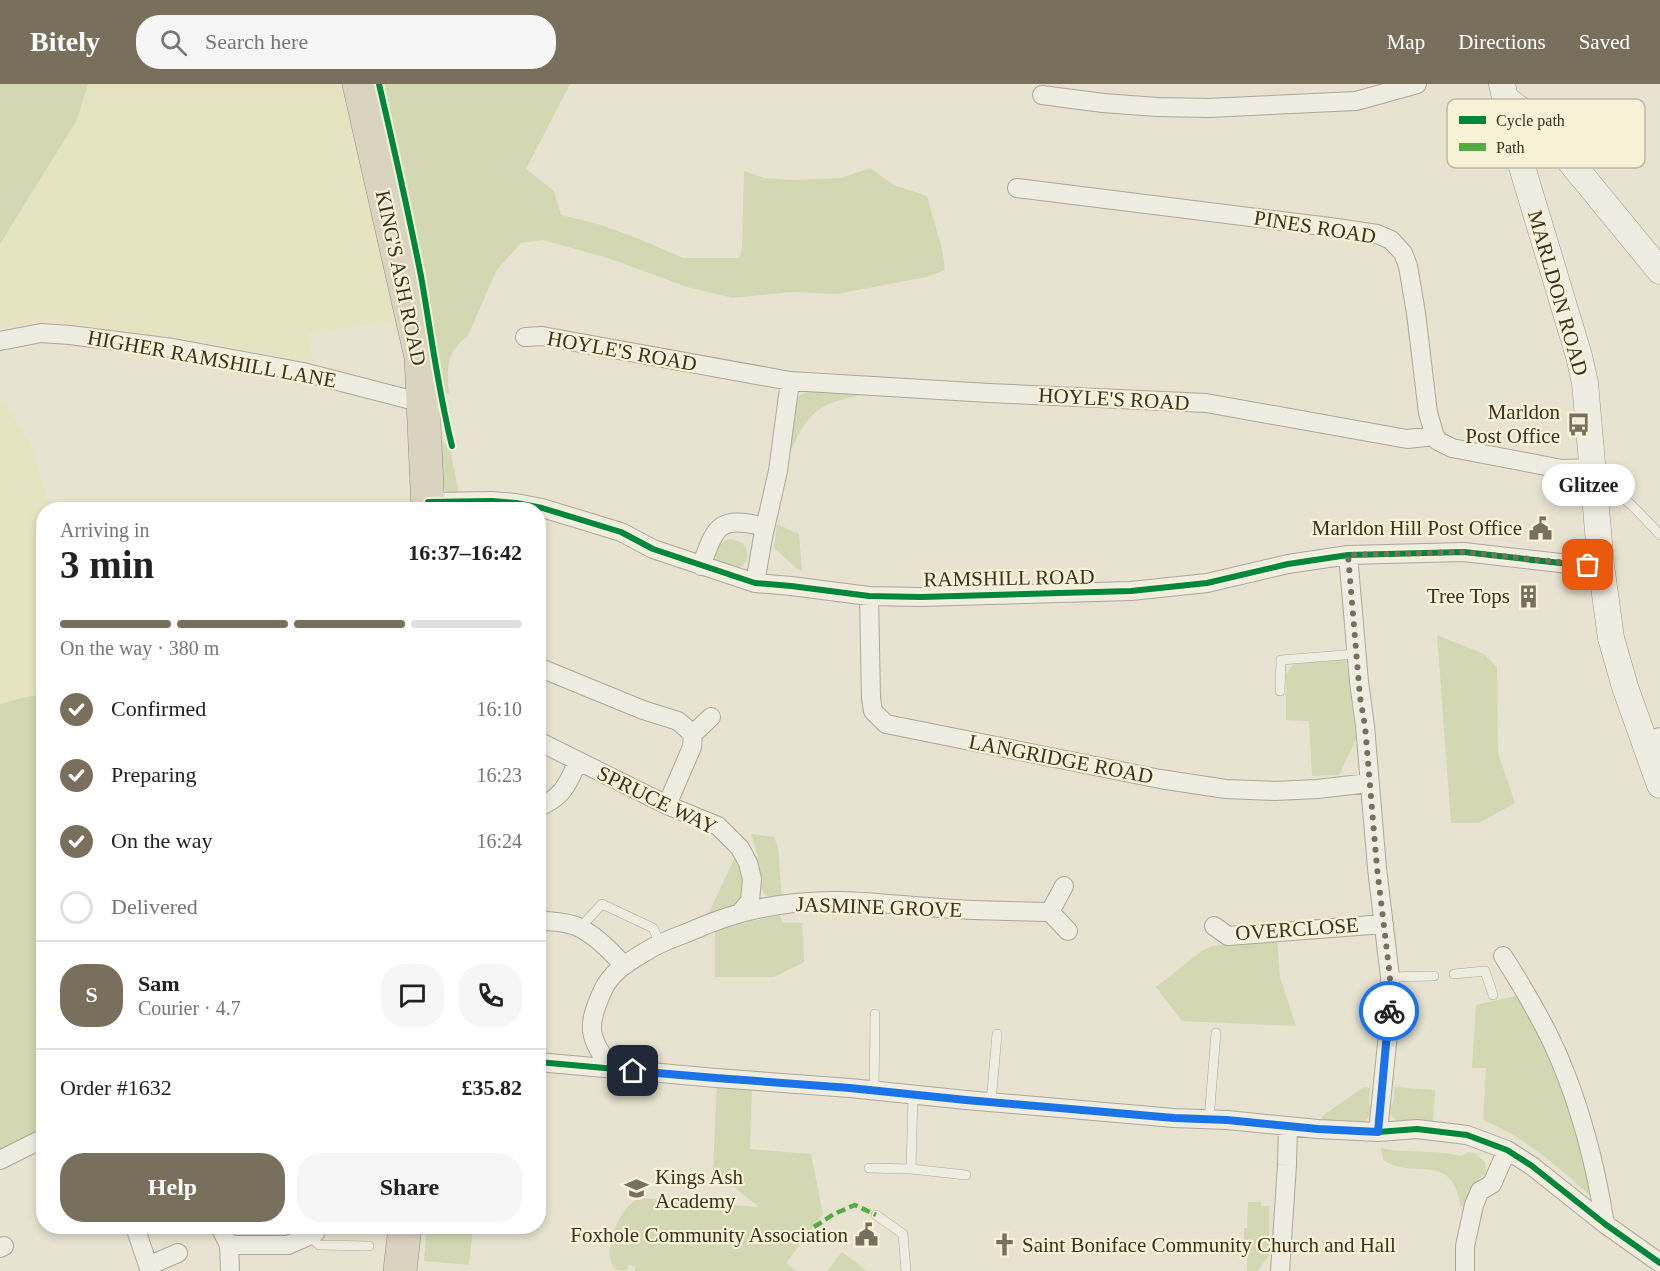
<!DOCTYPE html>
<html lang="en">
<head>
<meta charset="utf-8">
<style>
  :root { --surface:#fff; --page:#f6f6f6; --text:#222; --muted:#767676; --line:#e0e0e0; --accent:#786f5d }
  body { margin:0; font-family:"Times New Roman",serif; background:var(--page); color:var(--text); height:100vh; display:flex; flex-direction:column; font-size:22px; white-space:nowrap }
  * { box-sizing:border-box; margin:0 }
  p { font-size:20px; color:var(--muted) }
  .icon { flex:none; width:33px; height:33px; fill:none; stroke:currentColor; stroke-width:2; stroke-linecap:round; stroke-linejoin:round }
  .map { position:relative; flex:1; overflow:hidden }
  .panel { position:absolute; left:36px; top:418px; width:510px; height:732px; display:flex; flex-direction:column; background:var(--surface); border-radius:24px; box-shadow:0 3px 9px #0003 }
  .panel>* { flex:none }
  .pin { position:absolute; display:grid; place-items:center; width:51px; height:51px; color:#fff; margin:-26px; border-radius:12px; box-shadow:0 3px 9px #0006 }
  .courier { position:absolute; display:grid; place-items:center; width:60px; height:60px; margin:-30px; border:4px solid #1a73e8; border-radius:50%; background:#fff; color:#222; box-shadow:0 2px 8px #0007 }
  .bubble { position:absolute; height:42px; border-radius:21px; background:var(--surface); box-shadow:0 3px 9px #0003; font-size:20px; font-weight:800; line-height:42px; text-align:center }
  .head em { font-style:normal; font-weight:800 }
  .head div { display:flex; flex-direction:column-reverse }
  .head { display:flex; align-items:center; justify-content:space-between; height:102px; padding:0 24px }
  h1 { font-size:39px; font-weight:800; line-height:45px }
  .bar { display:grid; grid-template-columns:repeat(4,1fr); gap:9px 6px; align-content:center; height:72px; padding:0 24px }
  .bar i { height:8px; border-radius:4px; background:var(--line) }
  .bar .selected { background:var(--accent) }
  .bar p { grid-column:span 4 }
  .line { display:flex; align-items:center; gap:15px; padding:0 24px; border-top:2px solid var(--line) }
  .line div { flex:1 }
  .round { display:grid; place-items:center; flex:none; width:63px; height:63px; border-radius:24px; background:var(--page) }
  ol { padding:0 24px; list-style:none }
  li { display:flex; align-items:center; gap:18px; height:66px }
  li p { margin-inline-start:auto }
  li .icon { padding:6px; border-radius:50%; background:var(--accent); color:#fff; stroke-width:4 }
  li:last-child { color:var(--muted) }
  li i { width:33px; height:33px; border:3px solid var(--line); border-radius:50% }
  .action { display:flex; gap:12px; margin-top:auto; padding:12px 24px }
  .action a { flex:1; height:69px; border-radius:24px; background:var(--accent); color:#fff; font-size:24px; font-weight:800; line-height:69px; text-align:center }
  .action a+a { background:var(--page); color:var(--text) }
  header { display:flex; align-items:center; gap:36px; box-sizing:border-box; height:84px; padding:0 30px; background:var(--accent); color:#fff }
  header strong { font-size:28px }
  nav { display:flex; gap:33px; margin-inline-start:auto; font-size:21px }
  .search { width:420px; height:54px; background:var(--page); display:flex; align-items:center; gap:15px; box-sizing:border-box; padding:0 21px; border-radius:24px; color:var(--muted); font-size:22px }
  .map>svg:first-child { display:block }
</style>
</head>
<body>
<header>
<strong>Bitely</strong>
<div class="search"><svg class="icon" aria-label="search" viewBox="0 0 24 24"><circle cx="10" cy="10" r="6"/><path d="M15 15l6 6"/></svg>Search here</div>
<nav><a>Map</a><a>Directions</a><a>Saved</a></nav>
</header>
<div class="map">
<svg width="1660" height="1187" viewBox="0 0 1660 1187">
  <rect width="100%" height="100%" fill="#e7e3d0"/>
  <path fill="#e6e4c0" d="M88 0H344L400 237 307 250 313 278 192 256 51 237 0 244V160L77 36Z
    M0 311 31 361 51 426H44L43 610 22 614 0 620Z"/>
  <path fill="#d3d8b2" d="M0 0H88L77 36 0 160Z
    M385 0H570L526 85 554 107 561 131 601 141 637 154 683 174H739L742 164 744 87 764 94 793 96 841 94 870 84 894 101 927 112 942 165 945 186 926 193 837 210 792 208 733 214 687 203 608 174 543 156 521 159 496 187 467 254 466 253C446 270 447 284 449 309L435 315 424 193Z
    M815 305 870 308C856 313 838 315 825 322 803 333 795 359 785 380L795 317 800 311Z
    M439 354 450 365 460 415C451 412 446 410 443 401Z
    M777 440 799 450 802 487 796 484 774 464Z
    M730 455C751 457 754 478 735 486L717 479C713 467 718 458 730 455Z
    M1437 551 1484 570 1497 583 1498 669 1515 719 1479 739H1451Z
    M1346 574 1356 655 1339 691 1312 692 1309 637 1286 636V590L1296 577Z
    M43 610V1047L0 1068V620L22 614Z
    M751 750 774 753 778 763 782 814C756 817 761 796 758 777 757 767 754 759 751 750Z
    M734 775C740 783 749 813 741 821 736 826 712 833 705 837Z
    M780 831 783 839H802L804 878 774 893H715V845Z
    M1277 855 1280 893 1296 942 1182 937 1156 903 1203 866 1212 862Z
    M1520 911 1561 996 1584 1077 1592 1113C1558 1083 1525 1053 1483 1036L1486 984H1472L1476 921Z
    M717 999 752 1001 750 1065 811 1070 823 1130 786 1179 797 1187H635V1182L628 1181 627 1187 616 1186C614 1183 612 1181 611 1178 605 1161 620 1126 634 1117 636 1115 640 1114 643 1114L759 1123 713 1086Z
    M1364 1003 1370 1004 1369 1019 1372 1024C1370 1033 1367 1037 1359 1040L1322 1035V1032Z
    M1394 1003 1435 1006 1433 1040C1421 1040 1392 1043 1390 1027 1389 1020 1391 1024 1393 1018 1395 1014 1394 1007 1394 1003Z
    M1381 1064C1407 1070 1435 1065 1461 1072L1468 1068 1476 1070 1485 1078 1486 1090 1480 1093 1465 1122H1461C1451 1066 1416 1097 1383 1076Z
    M1248 1118H1261V1122H1269V1172L1257 1187H1247V1174L1244 1173V1144H1247Z
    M427 1143H473L469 1181 424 1177Z
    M842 1168 867 1187H827Z"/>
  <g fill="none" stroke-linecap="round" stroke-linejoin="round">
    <defs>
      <path id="lane" d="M1596 395C1621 408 1641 430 1660 451
        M1280 607 1281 576 1356 570
        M579 845 602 820 653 844 660 859
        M1454 890 1485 887 1493 911
        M1390 893 1434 892
        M874 1007 875 930
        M991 1018 997 950
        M1209 1035 1216 949
        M869 1084 911 1085 913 1011
        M911 1085 966 1091
        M876 1131 903 1150 906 1187
        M309 1152 319 1161 369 1162"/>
      <path id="street" d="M1042 11 1103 19 1157 23 1208 24 1356 17 1417 0
        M1017 104 1330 143 1377 150 1391 156 1403 169 1408 182 1416 229 1428 329 1435 352 1438 357 1452 364 1562 385 1593 384
        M525 253 542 252 790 297 989 309 1206 319 1407 355 1435 352
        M0 257 41 249 70 251 173 264 303 288 423 319
        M428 418 492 417 516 419 542 424 621 448 653 465 755 499 791 502 869 512 921 513 1131 507 1207 499 1288 480 1348 471 1464 468 1569 480 1601 481
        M1348 471 1359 598 1365 642 1377 784 1390 893 1389 940 1378 1048
        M701 482C716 442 718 431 765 443
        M755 499 763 453 778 387 790 297
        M869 512 871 614 873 627 886 640 1160 695 1226 705 1275 707 1317 705 1369 699
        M538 583 643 626 678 637 693 650 692 663 667 721
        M693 650 711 633
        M538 657 667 721 718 742 740 764 748 779 752 795 750 817 740 829
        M1645 658 1660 653
        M538 723C563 714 568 699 578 677
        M1050 828 1068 847
        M538 837C551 837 565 838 576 842 594 850 611 867 623 881
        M1214 842 1228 852 1384 840
        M1503 872C1524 905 1545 940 1560 976 1582 1028 1596 1084 1605 1140
        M538 978 716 994 850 1004 966 1016 1174 1034 1227 1036 1318 1045 1378 1048 1417 1045 1467 1051 1507 1066 1532 1082 1605 1140 1660 1179
        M612 985C588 953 586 943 603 906 612 886 632 876 650 865 665 856 680 852 696 845 741 825 792 816 842 817 879 818 917 823 955 825 987 827 1019 827 1050 828L1064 802
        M0 1076 44 1054
        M135 1143 150 1187
        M220 1143 229 1161 230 1187
        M229 1161H288L315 1149V1143
        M0 1164 4 1162
        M148 1182 178 1169
        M1280 1187 1287 1081 1288 1042
        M1465 1187V1162L1474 1121 1480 1107 1492 1100 1507 1066"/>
      <path id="secondary" d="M1502 0 1516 63 1579 272 1585 299 1601 481 1611 554 1625 603 1660 701
        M1506 15 1541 42 1660 187"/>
      <path id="highway" d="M359 0 421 273 428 426
        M400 1187 405 1143"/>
    </defs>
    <use href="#lane" stroke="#ada798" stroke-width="10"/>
    <use href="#street" stroke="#ada798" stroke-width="20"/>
    <use href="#secondary" stroke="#9c9788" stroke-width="27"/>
    <use href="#highway" stroke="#928d7f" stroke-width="34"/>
    <use href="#lane" stroke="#efece2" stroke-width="9"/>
    <use href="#street" stroke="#efece2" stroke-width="18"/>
    <use href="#secondary" stroke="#efece2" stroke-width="26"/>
    <use href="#highway" stroke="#dad3c0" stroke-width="33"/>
    <path stroke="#55ab43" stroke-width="4.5" stroke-dasharray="9 4.5" stroke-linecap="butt" d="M814 1143 834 1130 855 1121 876 1131"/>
    <defs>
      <path id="cycleway" d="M379 0C394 64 408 127 421 192 431 249 438 306 452 362
        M428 418 492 417 516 419 542 424 621 448 653 465 755 499 791 502 869 512 921 513 1131 507 1207 499 1288 480 1348 471 1464 468 1569 480 1601 481
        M538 978 716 994 850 1004 966 1016 1174 1034 1227 1036 1318 1045 1378 1048 1417 1045 1467 1051 1507 1066 1532 1082 1605 1140 1660 1179"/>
    </defs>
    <use href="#cycleway" stroke="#f7f2d7" stroke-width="10"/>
    <use href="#cycleway" stroke="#00873e" stroke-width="6"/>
  </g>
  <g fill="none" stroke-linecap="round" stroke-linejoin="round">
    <path stroke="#786f5d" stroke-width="6" stroke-dasharray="0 10.8" d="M1389 927 1390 893 1377 784 1365 642 1360 613 1348 471 1464 468 1588 481"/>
    <path stroke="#1a73e8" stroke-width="8" d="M633 987 716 994 850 1004 966 1016 1174 1034 1227 1036 1318 1045 1378 1048 1389 927"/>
  </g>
  <defs>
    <symbol id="bus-bare" viewBox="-9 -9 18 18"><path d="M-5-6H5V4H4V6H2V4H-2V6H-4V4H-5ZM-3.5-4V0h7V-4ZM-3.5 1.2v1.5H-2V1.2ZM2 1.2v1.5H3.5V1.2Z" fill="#786f5d" stroke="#f7f2d7" stroke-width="2.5" paint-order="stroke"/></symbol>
    <symbol id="civic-bare" viewBox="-9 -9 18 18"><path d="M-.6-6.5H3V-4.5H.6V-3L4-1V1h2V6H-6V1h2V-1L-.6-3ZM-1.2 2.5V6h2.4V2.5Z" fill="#786f5d" stroke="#f7f2d7" stroke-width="2.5" paint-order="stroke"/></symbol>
    <symbol id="building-bare" viewBox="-9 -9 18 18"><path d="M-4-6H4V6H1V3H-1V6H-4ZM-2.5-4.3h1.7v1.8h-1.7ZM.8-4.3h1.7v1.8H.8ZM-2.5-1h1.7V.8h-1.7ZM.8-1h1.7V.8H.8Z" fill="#786f5d" stroke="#f7f2d7" stroke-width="2.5" paint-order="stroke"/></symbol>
    <symbol id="school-bare" viewBox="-9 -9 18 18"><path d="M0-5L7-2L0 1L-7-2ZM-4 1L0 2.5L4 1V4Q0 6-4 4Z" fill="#786f5d" stroke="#f7f2d7" stroke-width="2.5" paint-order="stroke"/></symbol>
    <symbol id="church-bare" viewBox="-9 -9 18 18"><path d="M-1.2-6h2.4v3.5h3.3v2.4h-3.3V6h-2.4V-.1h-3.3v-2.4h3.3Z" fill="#786f5d" stroke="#f7f2d7" stroke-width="2.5" paint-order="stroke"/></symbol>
  </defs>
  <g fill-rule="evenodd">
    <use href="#bus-bare" x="1562" y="324" width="33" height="33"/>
    <use href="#civic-bare" x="1524" y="428" width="33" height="33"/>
    <use href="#building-bare" x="1512" y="496" width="33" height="33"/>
    <use href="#school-bare" x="620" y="1088" width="33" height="33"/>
    <use href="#civic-bare" x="850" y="1134" width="33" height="33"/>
    <use href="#church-bare" x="988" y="1144" width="33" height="33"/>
  </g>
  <g text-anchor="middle" stroke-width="4.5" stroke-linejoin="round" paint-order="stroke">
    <g font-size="21" fill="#3c311f" stroke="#f7f2d7">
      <text transform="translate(1315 143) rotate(9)" y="7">PINES ROAD</text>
      <text transform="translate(401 194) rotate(78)" y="7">KING'S ASH ROAD</text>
      <text transform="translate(1558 209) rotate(74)" y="7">MARLDON ROAD</text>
      <text transform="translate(622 267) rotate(10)" y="7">HOYLE'S ROAD</text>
      <text transform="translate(212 275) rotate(10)" y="7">HIGHER RAMSHILL LANE</text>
      <text transform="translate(1114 315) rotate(3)" y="7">HOYLE'S ROAD</text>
      <text transform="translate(1009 494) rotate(-1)" y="7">RAMSHILL ROAD</text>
      <text transform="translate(1061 675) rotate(11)" y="7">LANGRIDGE ROAD</text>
      <text transform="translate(657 716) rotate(26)" y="7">SPRUCE WAY</text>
      <text transform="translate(879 823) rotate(2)" y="7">JASMINE GROVE</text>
      <text transform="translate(1297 845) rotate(-4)" y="7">OVERCLOSE</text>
    </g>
    <g font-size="21" fill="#3c311f" stroke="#f7f2d7" text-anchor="end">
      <text x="1560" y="335">Marldon<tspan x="1560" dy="24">Post Office</tspan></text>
      <text x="1522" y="451">Marldon Hill Post Office</text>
      <text x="1510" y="519">Tree Tops</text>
      <text x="655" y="1100" text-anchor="start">Kings Ash<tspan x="655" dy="24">Academy</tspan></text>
      <text x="848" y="1158">Foxhole Community Association</text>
      <text x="1022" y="1168" text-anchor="start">Saint Boniface Community Church and Hall</text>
    </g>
  </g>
  <rect x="1447" y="15" width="198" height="69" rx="9" fill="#f7f2d7" stroke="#bfb8a0" stroke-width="1.5"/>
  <rect x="1459" y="32" width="27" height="8" fill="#00873e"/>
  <rect x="1459" y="59" width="27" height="8" fill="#55ab43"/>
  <g font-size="16" fill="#3c311f">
    <text x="1496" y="42">Cycle path</text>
    <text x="1496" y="69">Path</text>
  </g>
</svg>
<div class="pin" style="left:1588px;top:481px;background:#ea580c"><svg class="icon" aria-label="bag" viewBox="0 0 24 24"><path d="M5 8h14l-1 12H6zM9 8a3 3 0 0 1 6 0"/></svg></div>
<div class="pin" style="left:633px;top:987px;background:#1f2937"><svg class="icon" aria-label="home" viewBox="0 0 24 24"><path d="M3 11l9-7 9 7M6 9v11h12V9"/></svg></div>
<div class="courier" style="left:1389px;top:927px"><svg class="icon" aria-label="bike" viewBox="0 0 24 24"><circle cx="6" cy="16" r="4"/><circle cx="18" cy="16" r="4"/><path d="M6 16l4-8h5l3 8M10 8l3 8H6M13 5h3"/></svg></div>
<div class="bubble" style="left:1542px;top:380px;width:93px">Glitzee</div>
<section class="panel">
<div class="head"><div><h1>3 min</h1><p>Arriving in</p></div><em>16:37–16:42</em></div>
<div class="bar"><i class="selected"></i><i class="selected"></i><i class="selected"></i><i></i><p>On the way · 380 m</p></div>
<ol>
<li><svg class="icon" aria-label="check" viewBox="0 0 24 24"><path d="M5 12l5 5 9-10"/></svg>Confirmed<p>16:10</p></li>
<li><svg class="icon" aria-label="check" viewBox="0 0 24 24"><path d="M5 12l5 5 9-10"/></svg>Preparing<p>16:23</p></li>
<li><svg class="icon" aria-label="check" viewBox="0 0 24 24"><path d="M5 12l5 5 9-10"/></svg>On the way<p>16:24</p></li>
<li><i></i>Delivered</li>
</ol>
<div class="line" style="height:108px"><b class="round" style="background:var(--accent);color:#fff">S</b><div><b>Sam</b><p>Courier · 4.7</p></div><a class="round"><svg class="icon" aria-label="chat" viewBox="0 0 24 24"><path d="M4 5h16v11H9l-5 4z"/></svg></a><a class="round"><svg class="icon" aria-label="phone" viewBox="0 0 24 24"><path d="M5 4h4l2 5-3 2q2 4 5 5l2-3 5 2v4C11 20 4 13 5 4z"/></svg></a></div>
<div class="line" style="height:78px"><div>Order #1632</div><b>£35.82</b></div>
<div class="action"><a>Help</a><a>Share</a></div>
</section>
</div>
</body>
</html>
